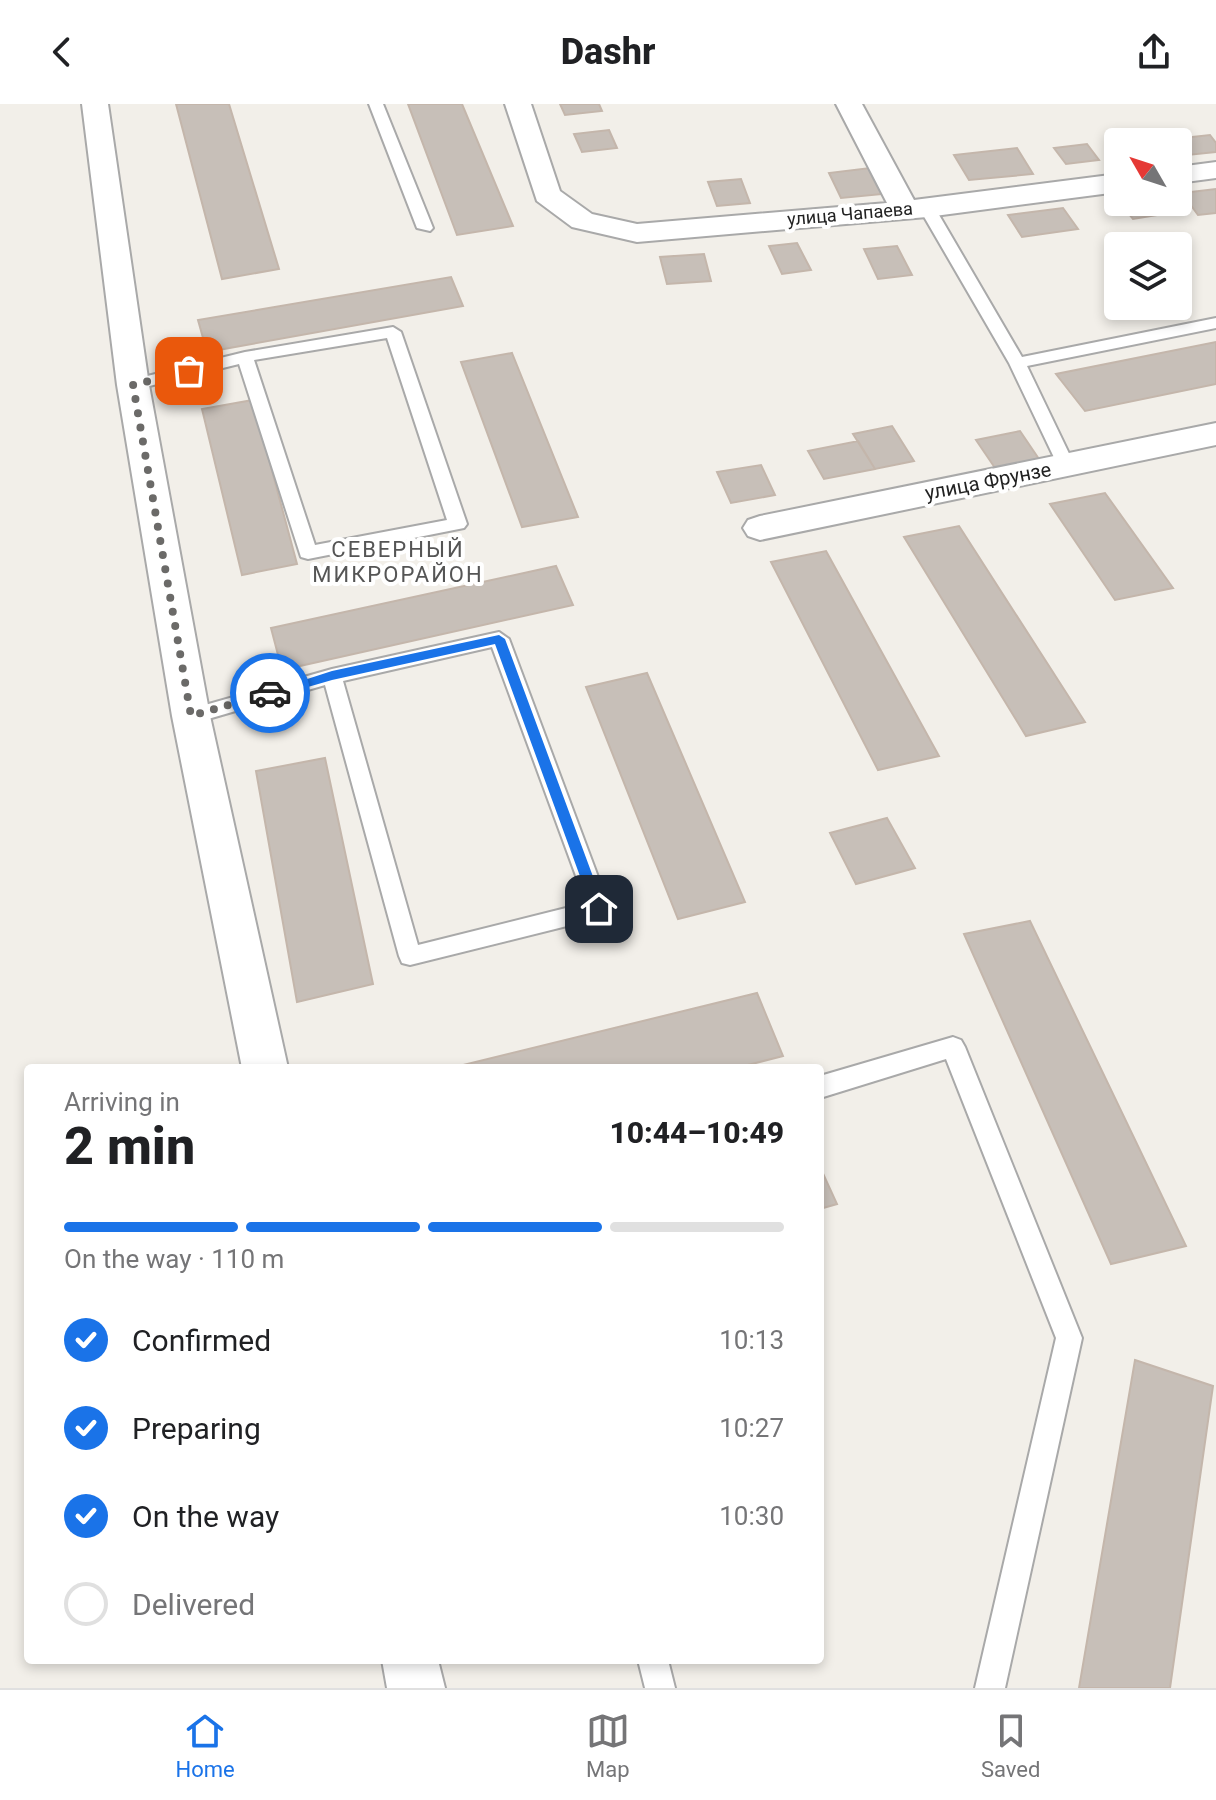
<!DOCTYPE html>
<html lang="en">
<head>
<meta charset="utf-8">
<style>
  :root { --surface:#fff; --page:#f6f6f6; --text:#202124; --muted:#757577; --line:#e0e0e0; --accent:#1a73e8 }
  body { margin:0; font-family:Roboto,sans-serif; background:var(--page); color:var(--text); height:100vh; display:flex; flex-direction:column; font-size:30px; white-space:nowrap }
  * { box-sizing:border-box; margin:0 }
  p { font-size:26px; color:var(--muted) }
  .icon { flex:none; width:44px; height:44px; fill:none; stroke:currentColor; stroke-width:2; stroke-linecap:round; stroke-linejoin:round }
  .map { position:relative; flex:1; overflow:hidden }
  .drawer { position:absolute; left:24px; top:960px; width:800px; height:600px; display:flex; flex-direction:column; background:var(--surface); border-radius:8px; box-shadow:0 4px 12px #0003 }
  .drawer>* { flex:none }
  .needle { width:52px; rotate:309deg }
  .tools { position:absolute; left:1104px; top:24px; display:grid; gap:16px }
  .tools a { display:grid; place-items:center; width:88px; height:88px; border-radius:8px; background:var(--surface); box-shadow:0 4px 12px #0003; font-size:40px }
  .pin { position:absolute; display:grid; place-items:center; width:68px; height:68px; color:#fff; margin:-34px; border-radius:16px; box-shadow:0 4px 12px #0006 }
  .courier { position:absolute; display:grid; place-items:center; width:80px; height:80px; margin:-40px; border:6px solid #1a73e8; border-radius:50%; background:#fff; color:#222; box-shadow:0 2px 10px #0007 }
  .overview em { font-style:normal; font-weight:800 }
  .overview div { display:flex; flex-direction:column-reverse }
  .overview { display:flex; align-items:center; justify-content:space-between; height:136px; padding:0 40px }
  h1 { font-size:52px; font-weight:800; line-height:60px }
  .bar { display:grid; grid-template-columns:repeat(4,1fr); gap:12px 8px; align-content:center; height:96px; padding:0 40px }
  .bar i { height:10px; border-radius:6px; background:var(--line) }
  .bar .current { background:var(--accent) }
  .bar p { grid-column:span 4 }
  ol { padding:0 40px; list-style:none }
  li { display:flex; align-items:center; gap:24px; height:88px }
  li p { margin-inline-start:auto }
  li .icon { padding:8px; border-radius:50%; background:var(--accent); color:#fff; stroke-width:4 }
  li:last-child { color:var(--muted) }
  li i { width:44px; height:44px; border:4px solid var(--line); border-radius:50% }
  header { display:flex; justify-content:space-between; align-items:center; height:104px; padding:0 40px; background:var(--surface); font-size:36px; font-weight:800 }
  .tab-bar { display:flex; justify-content:space-around; align-items:center; height:112px; border-top:2px solid var(--line); background:var(--surface); font-size:22px; color:var(--muted) }
  .tab-bar a { display:grid; justify-items:center; gap:4px }
  .tab-bar .current { color:var(--accent) }
  .map>svg:first-child { display:block }
</style>
</head>
<body>
<header><svg class="icon" aria-label="back" viewBox="0 0 24 24"><path d="M15 5l-7 7 7 7"/></svg>Dashr<svg class="icon" aria-label="share" viewBox="0 0 24 24"><path d="M12 15V3M7 8l5-5 5 5M5 13v7h14v-7"/></svg></header>
<div class="map">
<svg width="1216" height="1584" viewBox="0 0 1216 1584">
  <rect width="100%" height="100%" fill="#f2efe9"/>
  <path fill="#c7bfb8" stroke="#c4b6ab" stroke-width="2" d="M176 0H229L279 165 222 175Z
    M408 0H462L513 122 457 131Z
    M560 0H599L602 7 565 11Z
    M609 26 617 44 582 48 574 30Z
    M1210 31 1216 39V48L1178 52V38L1155 37Z
    M1087 40 1099 56 1066 60 1054 44Z
    M1017 44 1033 70 969 76 954 51Z
    M870 64 883 90 841 94 829 69Z
    M741 75 750 99 717 102 708 78Z
    M1216 85V109L1198 111 1182 89Z
    M1119 98H1153L1163 110 1133 115Z
    M1063 104 1078 125 1022 133 1008 111Z
    M797 139 811 166 782 170 769 142Z
    M897 142 912 171 878 175 864 145Z
    M704 150 711 177 667 180 660 153Z
    M451 173 463 202 207 248 198 216Z
    M1216 238V280L1085 307 1056 270Z
    M512 249 578 413 522 423 461 258Z
    M253 296 297 460 242 471 202 305Z
    M892 322 914 357 875 365 853 330Z
    M1020 327 1039 355 995 364 976 336Z
    M858 337 875 365 824 375 808 347Z
    M761 361 775 391 731 399 717 368Z
    M1105 389 1173 484 1115 496 1050 400Z
    M959 422 1085 618 1026 632 904 433Z
    M826 447 939 652 878 666 771 458Z
    M556 462 573 501 282 566 271 524Z
    M647 569 745 798 678 815 586 583Z
    M325 654 373 880 297 898 256 667Z
    M887 714 915 764 856 780 830 729Z
    M1030 817 1186 1142 1111 1160 964 830Z
    M757 889 783 952 736 964H451Z
    M820 1063 837 1100 820 1105Z
    M1135 1256 1213 1282 1170 1584H1079Z"/>
  <g fill="none" stroke-linecap="round" stroke-linejoin="round">
    <defs>
      <path id="lane" d="M369 0H383L433 124 430 127 417 124Z
        M922 101 935 104 1022 253 1216 214V224L1027 262 1075 362 1072 366H1060L1009 259 919 104Z
        M393 223 401 228 467 420 464 424 308 455 301 453 239 260 133 286 125 281 127 277 245 248ZM387 234 447 416 315 441 254 256Z
        M499 528 509 535 610 805 607 811 599 814 410 861 402 859 399 852 325 581 191 620 181 612 184 607 332 565ZM492 543 586 799 418 841 343 577Z
        M953 933 961 936 965 943 1082 1234 1005 1584H975L1056 1234 946 955 820 994V972Z
        M638 1556H668L675 1584H645Z"/>
      <path id="street" d="M82 0H108L149 281 210 612 288 964H242L172 612 117 281Z
        M505 0H531L560 87 592 110 637 120 887 99 836 0H862L914 96 1118 70V88L927 113 637 138 572 123 537 97Z
        M1216 58V74L1178 79V63Z
        M1216 319V341L760 436 748 432 743 424 748 416 760 412Z
        M382 1556H438L445 1584H387Z"/>
    </defs>
    <use href="#lane" stroke="#a9a9a9" stroke-width="4"/>
    <use href="#street" stroke="#a9a9a9" stroke-width="4"/>
    <use href="#lane" fill="#fff" fill-rule="evenodd"/>
    <use href="#street" fill="#fff" fill-rule="evenodd"/>
  </g>
  <path fill="#1a73e8" d="M499 531 505 535 605 805 603 809H594L592 805 495 540 332 576 270 594 264 589 332 567Z"/>
  <g fill="none" stroke-linecap="round" stroke-linejoin="round">
    <path stroke="#6b6a68" stroke-width="8" stroke-dasharray="0 14.4" d="M189 267 133 281 191 612 270 589"/>
  </g>
  <g text-anchor="middle" stroke-width="8" stroke-linejoin="round" paint-order="stroke">
    <g font-size="18" fill="#222" stroke="#fff">
      <text transform="translate(850 110) rotate(-5)" y="6">улица Чапаева</text>
    </g>
    <g font-size="20" fill="#222" stroke="#fff">
      <text transform="translate(988 377) rotate(-11)" y="7">улица Фрунзе</text>
    </g>
    <g font-size="22" letter-spacing="2" fill="#555" stroke="#fff">
      <text x="398" y="453">СЕВЕРНЫЙ<tspan x="398" dy="25">МИКРОРАЙОН</tspan></text>
    </g>
  </g>
</svg>
<div class="tools">
<a><svg class="needle" viewBox="-14 -14 28 28"><path d="M0-13l5 13h-10z" fill="#e53935"/><path d="M0 13l5-13h-10z" fill="#757577"/></svg></a>
<a><svg class="icon" aria-label="layers" viewBox="0 0 24 24"><path d="M12 4l9 5-9 5-9-5zM3 14l9 5 9-5"/></svg></a>
</div>
<div class="pin" style="left:189px;top:267px;background:#ea580c"><svg class="icon" aria-label="bag" viewBox="0 0 24 24"><path d="M5 8h14l-1 12H6zM9 8a3 3 0 0 1 6 0"/></svg></div>
<div class="pin" style="left:599px;top:805px;background:#1f2937"><svg class="icon" aria-label="home" viewBox="0 0 24 24"><path d="M3 11l9-7 9 7M6 9v11h12V9"/></svg></div>
<div class="courier" style="left:270px;top:589px"><svg class="icon" aria-label="car" viewBox="0 0 24 24"><path d="M5 17H2v-5l4-1 3-4h7l3 4 3 1v5h-3M9 17h6M6 11h13"/><circle cx="7" cy="17" r="2"/><circle cx="17" cy="17" r="2"/></svg></div>
<section class="drawer">
<div class="overview"><div><h1>2 min</h1><p>Arriving in</p></div><em>10:44–10:49</em></div>
<div class="bar"><i class="current"></i><i class="current"></i><i class="current"></i><i></i><p>On the way · 110 m</p></div>
<ol>
<li><svg class="icon" aria-label="check" viewBox="0 0 24 24"><path d="M5 12l5 5 9-10"/></svg>Confirmed<p>10:13</p></li>
<li><svg class="icon" aria-label="check" viewBox="0 0 24 24"><path d="M5 12l5 5 9-10"/></svg>Preparing<p>10:27</p></li>
<li><svg class="icon" aria-label="check" viewBox="0 0 24 24"><path d="M5 12l5 5 9-10"/></svg>On the way<p>10:30</p></li>
<li><i></i>Delivered</li>
</ol>
</section>
</div>
<nav class="tab-bar">
<a class="current"><svg class="icon" aria-label="home" viewBox="0 0 24 24"><path d="M3 11l9-7 9 7M6 9v11h12V9"/></svg>Home</a>
<a><svg class="icon" aria-label="map" viewBox="0 0 24 24"><path d="M3 6l6-2 6 2 6-2v14l-6 2-6-2-6 2zM9 4v14M15 6v14"/></svg>Map</a>
<a><svg class="icon" aria-label="saved" viewBox="0 0 24 24"><path d="M7 4h10v16l-5-4-5 4z"/></svg>Saved</a>
</nav>
</body>
</html>
